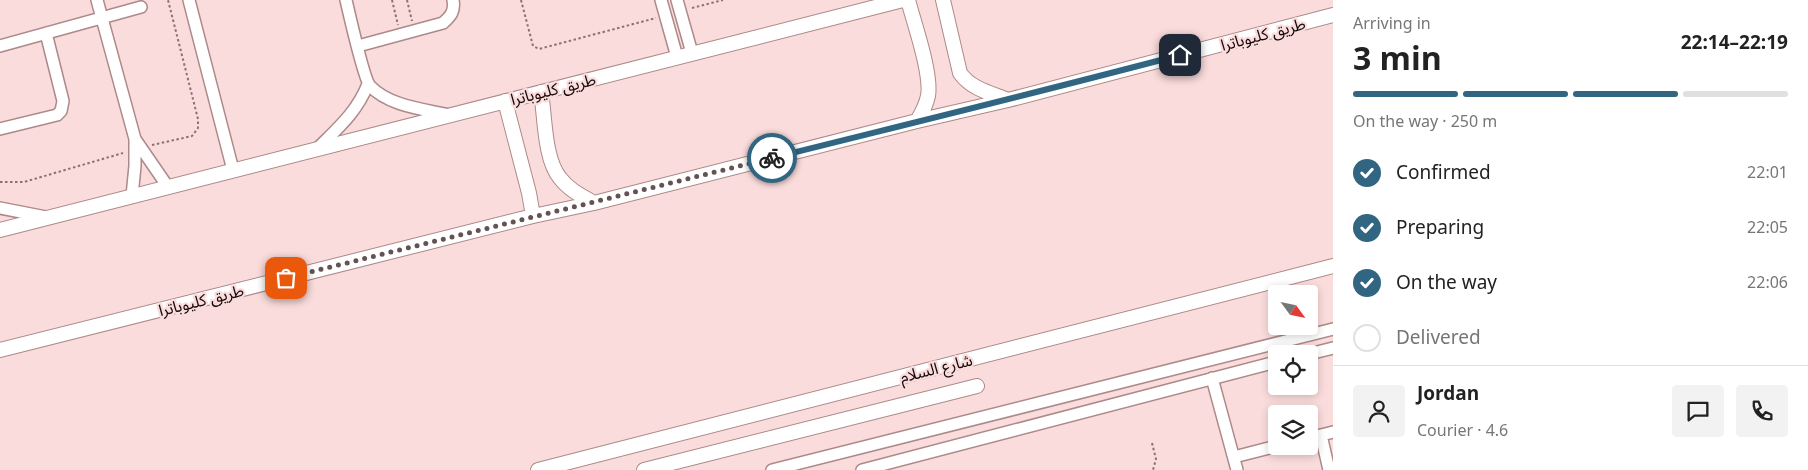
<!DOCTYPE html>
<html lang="en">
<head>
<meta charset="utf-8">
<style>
  :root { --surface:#fff; --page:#f2f2f2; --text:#222; --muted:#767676; --line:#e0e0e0; --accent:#316581 }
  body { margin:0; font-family:Georgia,"Noto Sans Arabic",serif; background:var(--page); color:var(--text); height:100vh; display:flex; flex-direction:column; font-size:19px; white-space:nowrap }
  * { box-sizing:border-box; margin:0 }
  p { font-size:16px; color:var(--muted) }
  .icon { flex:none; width:28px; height:28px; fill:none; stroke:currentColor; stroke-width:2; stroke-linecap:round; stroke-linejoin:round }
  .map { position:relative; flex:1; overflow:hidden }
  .drawer { display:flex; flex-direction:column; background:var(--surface); width:475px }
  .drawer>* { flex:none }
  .needle { width:32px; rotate:123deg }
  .controls { position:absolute; left:1268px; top:285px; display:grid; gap:10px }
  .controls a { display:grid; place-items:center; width:50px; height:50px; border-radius:5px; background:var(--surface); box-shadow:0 2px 8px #0003; font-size:25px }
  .pin { position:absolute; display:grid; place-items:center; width:42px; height:42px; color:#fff; margin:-21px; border-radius:10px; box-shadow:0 2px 8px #0006 }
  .courier { position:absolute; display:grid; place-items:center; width:50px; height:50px; margin:-25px; border:4px solid #316581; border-radius:50%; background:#fff; color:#222; box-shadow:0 1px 6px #0007 }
  .head em { font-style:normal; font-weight:700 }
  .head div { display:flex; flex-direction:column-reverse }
  .head { display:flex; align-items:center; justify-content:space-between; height:85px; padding:0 20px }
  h1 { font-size:32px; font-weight:700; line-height:38px }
  .bar { display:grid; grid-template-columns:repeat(4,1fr); gap:8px 5px; align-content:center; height:60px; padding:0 20px }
  .bar i { height:6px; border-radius:4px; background:var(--line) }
  .bar .active { background:var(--accent) }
  .bar p { grid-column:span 4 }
  .line { display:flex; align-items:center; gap:12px; padding:0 20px; border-top:1px solid var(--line) }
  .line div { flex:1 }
  .round { display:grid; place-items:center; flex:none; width:52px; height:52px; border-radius:5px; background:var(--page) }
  ol { padding:0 20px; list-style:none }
  li { display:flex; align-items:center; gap:15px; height:55px }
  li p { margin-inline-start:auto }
  li .icon { padding:5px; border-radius:50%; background:var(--accent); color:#fff; stroke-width:4 }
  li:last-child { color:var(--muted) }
  li i { width:28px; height:28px; border:2px solid var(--line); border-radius:50% }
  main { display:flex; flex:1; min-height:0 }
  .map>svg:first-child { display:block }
</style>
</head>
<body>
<main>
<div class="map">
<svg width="1333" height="470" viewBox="0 0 1333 470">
  <rect width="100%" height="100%" fill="#fbdcdc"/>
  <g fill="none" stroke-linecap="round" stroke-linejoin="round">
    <defs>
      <path id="minor" d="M97 0 135 139V166L132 196
        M189 0 233 170
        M346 0C349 13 364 79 370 86 389 106 423 109 449 115
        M661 0 677 57
        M677 0 692 53
        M0 46 141 7
        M358 46 443 23C451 16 455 11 453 0
        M0 129 57 115 61 111 63 101 46 33
        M135 139 168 187
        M317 149C338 128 357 112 368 84
        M0 208 46 217
        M1309 354 1333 348
        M1212 378 1237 470
        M1321 435 1329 470
        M1309 438 1333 432
        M1234 457 1277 446
        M772 470 1333 329
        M862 470 1276 362"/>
      <path id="major" d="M908 0C914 23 932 74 928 96 926 105 922 113 917 121
        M943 0 960 73C971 89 991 93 1008 100
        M541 92C545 116 544 159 560 178 569 190 582 196 594 203
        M505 101 529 193 533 216
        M0 230 903 0
        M0 350 533 216 594 203 917 121 1008 100 1333 15
        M538 470 1333 266
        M644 470 977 386"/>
    </defs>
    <use href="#minor" stroke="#ad8989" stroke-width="14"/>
    <use href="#major" stroke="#ad8989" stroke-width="16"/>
    <path stroke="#887373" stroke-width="2" stroke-dasharray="2.5 2.5" stroke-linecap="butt" d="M392 0 398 25
      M407 0 412 21
      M521 0 533 46 539 49 656 18
      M692 8 723 0
      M152 145 192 136 198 128V119L168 0
      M0 182H24L123 153
      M1152 443 1156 459 1153 470"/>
    <use href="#minor" stroke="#fff" stroke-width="11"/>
    <use href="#major" stroke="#fff" stroke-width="14"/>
  </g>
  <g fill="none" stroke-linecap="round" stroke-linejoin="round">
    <path stroke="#655252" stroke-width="5" stroke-dasharray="0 9" d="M286 278 772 158"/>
    <path stroke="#316581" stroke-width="6" d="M772 158C908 124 1044 91 1180 55"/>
  </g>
  <g text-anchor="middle" stroke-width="4.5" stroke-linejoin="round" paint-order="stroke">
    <g font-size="16" fill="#140808" stroke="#fbdcdc">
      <text transform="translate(1263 34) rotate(-15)" y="6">طريق كليوباترا</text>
      <text transform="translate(553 89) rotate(-14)" y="6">طريق كليوباترا</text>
      <text transform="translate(201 300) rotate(-14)" y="6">طريق كليوباترا</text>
      <text transform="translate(936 368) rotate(-14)" y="6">شارع السلام</text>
    </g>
  </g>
</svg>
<div class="controls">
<a><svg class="needle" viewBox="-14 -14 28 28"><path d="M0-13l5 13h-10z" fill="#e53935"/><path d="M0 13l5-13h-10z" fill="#767676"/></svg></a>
<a><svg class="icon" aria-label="locate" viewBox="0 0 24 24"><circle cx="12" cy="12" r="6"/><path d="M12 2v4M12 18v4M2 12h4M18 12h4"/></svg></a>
<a><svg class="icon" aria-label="layers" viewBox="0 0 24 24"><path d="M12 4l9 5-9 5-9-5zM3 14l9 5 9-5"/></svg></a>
</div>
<div class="pin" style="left:286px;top:278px;background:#ea580c"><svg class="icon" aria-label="bag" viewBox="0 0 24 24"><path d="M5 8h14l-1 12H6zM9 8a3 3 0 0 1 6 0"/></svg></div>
<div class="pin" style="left:1180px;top:55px;background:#1f2937"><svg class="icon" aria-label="home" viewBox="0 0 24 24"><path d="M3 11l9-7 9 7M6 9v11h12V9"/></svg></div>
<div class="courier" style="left:772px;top:158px"><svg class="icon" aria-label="bike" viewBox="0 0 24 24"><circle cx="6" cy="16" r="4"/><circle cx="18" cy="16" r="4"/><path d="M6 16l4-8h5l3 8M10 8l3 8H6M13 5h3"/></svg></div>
</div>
<section class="drawer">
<div class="head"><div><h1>3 min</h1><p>Arriving in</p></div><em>22:14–22:19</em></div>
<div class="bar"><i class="active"></i><i class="active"></i><i class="active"></i><i></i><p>On the way · 250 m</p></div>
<ol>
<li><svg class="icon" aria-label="check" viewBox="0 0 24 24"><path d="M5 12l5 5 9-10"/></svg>Confirmed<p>22:01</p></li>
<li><svg class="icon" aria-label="check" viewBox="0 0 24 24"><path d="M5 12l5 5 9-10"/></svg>Preparing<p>22:05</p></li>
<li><svg class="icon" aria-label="check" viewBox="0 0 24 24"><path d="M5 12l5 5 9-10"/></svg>On the way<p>22:06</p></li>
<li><i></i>Delivered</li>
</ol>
<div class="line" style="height:90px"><a class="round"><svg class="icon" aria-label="person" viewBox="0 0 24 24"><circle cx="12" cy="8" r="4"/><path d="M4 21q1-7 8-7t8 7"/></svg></a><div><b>Jordan</b><p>Courier · 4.6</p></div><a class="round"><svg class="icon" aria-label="chat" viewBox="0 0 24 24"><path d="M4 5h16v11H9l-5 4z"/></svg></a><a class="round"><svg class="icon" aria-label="phone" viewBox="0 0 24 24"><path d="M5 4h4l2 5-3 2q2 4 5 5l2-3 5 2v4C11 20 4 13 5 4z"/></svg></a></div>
</section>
</main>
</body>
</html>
